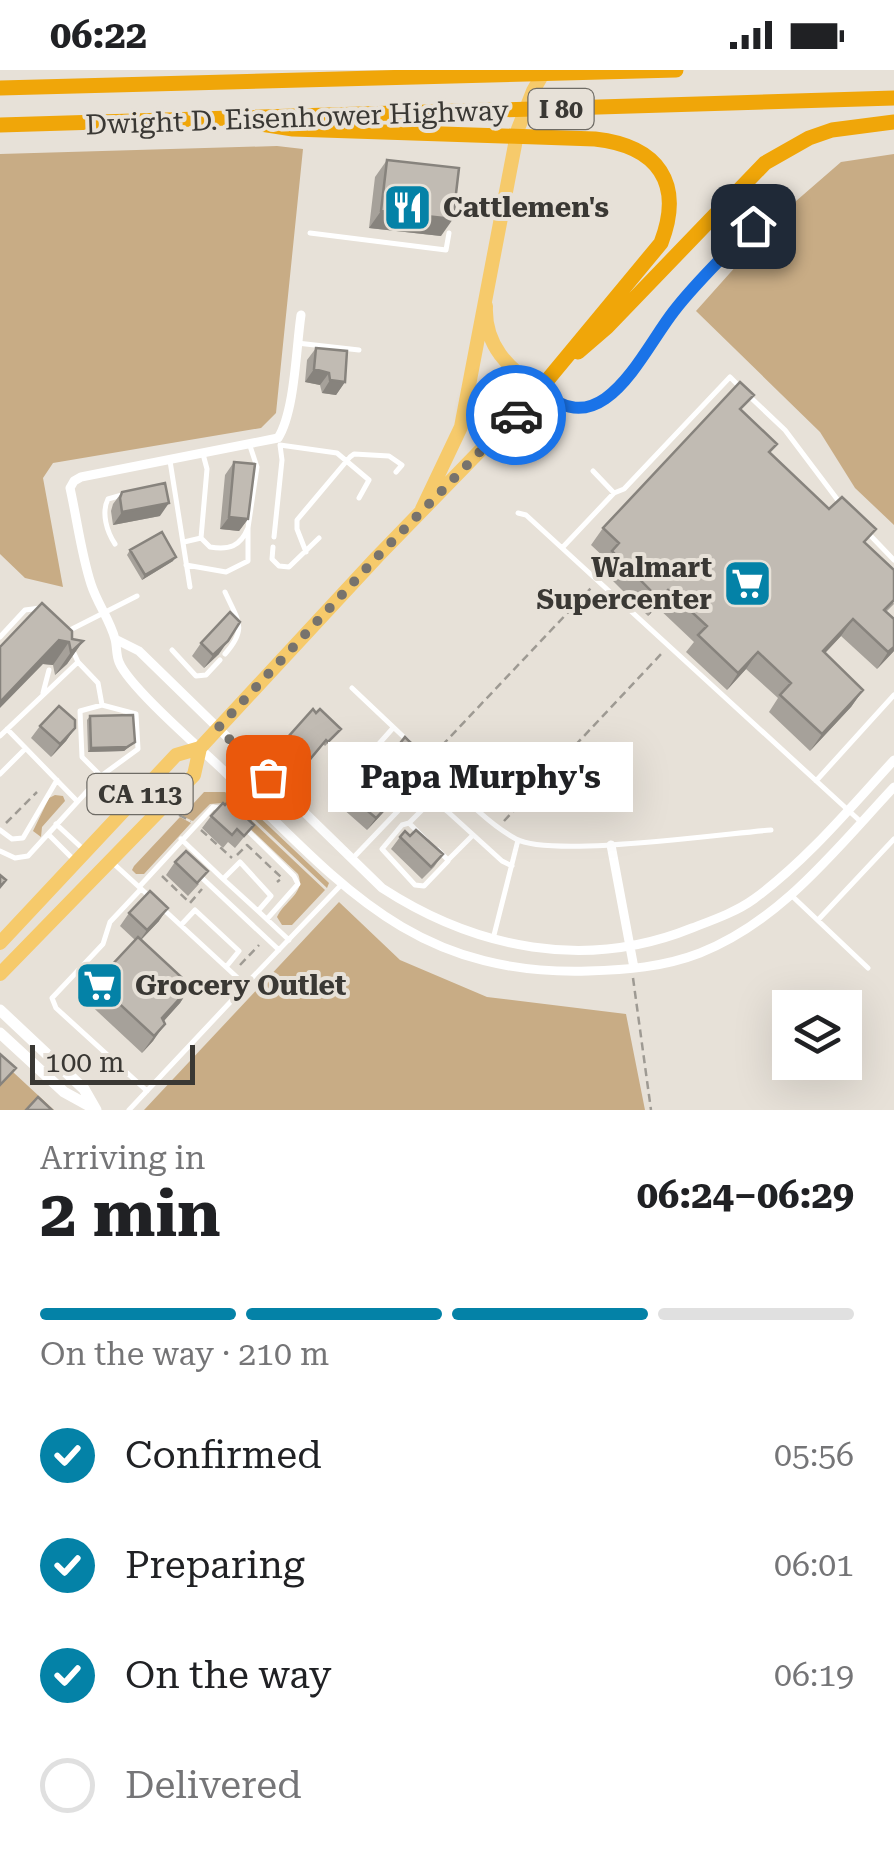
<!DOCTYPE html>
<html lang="en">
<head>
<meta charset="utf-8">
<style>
  :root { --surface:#fff; --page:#f2f2f2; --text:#202124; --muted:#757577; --line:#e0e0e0; --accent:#0482a7 }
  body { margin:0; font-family:"Roboto Serif",serif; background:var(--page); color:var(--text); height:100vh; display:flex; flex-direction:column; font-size:38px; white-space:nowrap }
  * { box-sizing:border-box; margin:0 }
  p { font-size:32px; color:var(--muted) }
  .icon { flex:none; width:55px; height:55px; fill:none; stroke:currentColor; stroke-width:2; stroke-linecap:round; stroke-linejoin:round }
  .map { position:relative; height:1040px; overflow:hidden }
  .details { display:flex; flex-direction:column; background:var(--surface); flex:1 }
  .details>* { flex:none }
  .tools { position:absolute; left:772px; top:920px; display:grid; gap:20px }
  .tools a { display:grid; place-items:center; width:90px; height:90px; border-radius:0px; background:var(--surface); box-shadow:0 10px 40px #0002; font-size:50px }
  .scale { position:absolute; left:30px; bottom:25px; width:165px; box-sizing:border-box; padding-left:10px; border:5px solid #3a3834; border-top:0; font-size:28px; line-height:35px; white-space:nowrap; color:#3a3834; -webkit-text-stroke:8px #e7e1d8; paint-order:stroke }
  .pin { position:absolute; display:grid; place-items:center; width:85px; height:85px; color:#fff; margin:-42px; border-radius:20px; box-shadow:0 5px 15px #0006 }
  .courier { position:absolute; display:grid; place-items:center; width:100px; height:100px; margin:-50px; border:8px solid #1a73e8; border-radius:50%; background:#fff; color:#222; box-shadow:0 2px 12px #0007 }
  .bubble { position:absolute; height:70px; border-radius:0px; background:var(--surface); box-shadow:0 10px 40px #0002; font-size:32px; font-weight:700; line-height:70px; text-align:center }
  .headline em { font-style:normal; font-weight:700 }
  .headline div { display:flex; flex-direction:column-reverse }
  .headline { display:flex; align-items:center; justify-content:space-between; height:170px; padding:0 40px }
  h1 { font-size:65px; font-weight:700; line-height:75px }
  .bar { display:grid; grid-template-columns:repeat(4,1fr); gap:15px 10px; align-content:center; height:120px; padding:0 40px }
  .bar i { height:12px; border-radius:8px; background:var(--line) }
  .bar .active { background:var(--accent) }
  .bar p { grid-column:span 4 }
  ol { padding:0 40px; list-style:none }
  li { display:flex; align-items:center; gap:30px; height:110px }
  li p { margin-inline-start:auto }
  li .icon { padding:10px; border-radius:50%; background:var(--accent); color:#fff; stroke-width:4 }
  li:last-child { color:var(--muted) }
  li i { width:55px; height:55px; border:5px solid var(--line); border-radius:50% }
  .status { display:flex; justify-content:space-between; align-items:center; height:70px; padding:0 50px; background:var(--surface); direction:ltr }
  .status svg { height:28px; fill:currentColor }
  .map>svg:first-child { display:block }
</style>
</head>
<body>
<div class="status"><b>06:22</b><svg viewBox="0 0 49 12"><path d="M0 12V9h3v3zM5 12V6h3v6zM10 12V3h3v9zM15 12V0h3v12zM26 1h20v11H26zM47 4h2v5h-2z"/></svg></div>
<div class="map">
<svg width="894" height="1040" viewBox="0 0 894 1040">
  <rect width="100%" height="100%" fill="#e7e1d8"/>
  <path fill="#c8ac85" d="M277 76 303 79 276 343 261 358 53 393 43 408 63 517 25 508 0 484V84Z
    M894 84V455L855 418 820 362 696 241 788 138 841 92Z
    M204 722H225L231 726V732L243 743 251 744 252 751 325 820 292 855H282L277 847C284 831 306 823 298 804L223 733 210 734 193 751 182 746Z
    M55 725 63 726 65 731 42 757 41 767 33 761 49 728Z
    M255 743 329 813 327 818 255 750Z
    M180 747 191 753 144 804H136L132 800 134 796Z
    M339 832 400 890 487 927 626 944 645 1040H144Z
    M0 990 54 1040H0Z"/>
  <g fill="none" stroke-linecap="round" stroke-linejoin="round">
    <path stroke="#9e9a93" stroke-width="2.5" stroke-dasharray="8 5" stroke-linecap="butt" d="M433 685 592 517
      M179 745 191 751
      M504 751 663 582
      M6 753 37 722
      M201 760 232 788
      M237 785 247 775 282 808 277 812
      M162 806 190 833 202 819
      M240 895 259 875
      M633 908 651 1040"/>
    <path stroke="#fff" stroke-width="5" d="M310 163 446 180 449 163
      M297 273 359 280
      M747 324 785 360 840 433
      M280 375 337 383 369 410 359 428
      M170 391 190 517
      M593 401 614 423
      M518 443 526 445 860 751
      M868 463 894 490
      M274 467 282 390 280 375
      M201 468 210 477C229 480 240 477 248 458
      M184 472 201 468 207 399 203 384
      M115 474C107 462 101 443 108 429L122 425
      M273 477 272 489 279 496 289 497 319 468
      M562 478 614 423 624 419 730 307 739 316
      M306 482 297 459V450L350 387 354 384 389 386 402 395 396 402
      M186 495 226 502 248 491V458L257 397 250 376
      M68 561 137 526
      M0 567 25 540 40 538
      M172 580 196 606 206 605 220 590
      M225 584C248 558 238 551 225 522
      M352 618 408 671
      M43 623 49 600
      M7 659 76 730
      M0 666 78 592 73 581
      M377 676 393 658
      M423 686C451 713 481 750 516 769 551 788 722 764 771 760
      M0 704 25 679
      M101 706 138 679 136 644 102 635
      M816 711 894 625
      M464 725 447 741 502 791 512 796
      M409 753 402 755 382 779 415 815 424 816 448 791
      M56 754 83 779
      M0 760 12 769 23 768 57 710
      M247 760 294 806 298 814 267 849
      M48 764 74 790
      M181 769 223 809 240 792 271 826 258 841 289 870
      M426 770 409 753 433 729 447 741
      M438 780 448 790 473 765
      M0 781 15 788 28 786 101 706 82 687 80 641 102 635 98 613 78 592
      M353 788 437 700
      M114 794 150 827
      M201 807 279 880
      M223 809 258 841
      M139 817 213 737 224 739
      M141 819 110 852 103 874 52 928 56 938 147 1021
      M791 825 868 898
      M162 838 240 910 248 912 341 815
      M818 850 894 769
      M181 855 195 840 239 881 226 897
      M493 869 518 770
      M129 1040 236 926 240 911"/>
    <path stroke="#fff" stroke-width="9" d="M301 245C296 278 295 341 278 368L81 407 74 411 70 418C77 449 81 483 91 514 97 533 110 550 115 569 117 576 116 585 119 592 129 617 201 679 224 701 340 813 411 906 588 901 626 900 664 897 700 883 781 851 836 779 894 717
      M540 319C602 377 641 283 674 241 697 211 726 184 753 157
      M115 569 139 581 382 818C476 879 586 901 692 858 713 850 736 842 754 829 807 790 850 738 894 690
      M611 775 634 898"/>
    <path stroke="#fff" stroke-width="11" d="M0 940 84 1019 96 1040
      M0 963 64 1022 95 1039"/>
    <path stroke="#f6ca6b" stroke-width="14" d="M422 439 461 357 518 59 533 21 545 0
      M0 873 176 685 200 678
      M0 904 194 705 200 678 377 487 540 319C508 299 484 275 486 236"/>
    <path stroke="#f0a609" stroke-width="15" d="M0 18 676 0
      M261 54 293 59 595 69C658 76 684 113 661 173L540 319
      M0 55 894 28
      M578 282 607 257 765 93 809 68 832 60 894 52"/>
  </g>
  <path fill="#a6a19a" d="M387 90 441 166 369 158 375 107Z
    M316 278 345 312 336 325 322 323 320 315 305 312 307 290Z
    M743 342 770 383 866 473 894 534 886 542 894 581 877 599 841 566 825 583 863 620 851 637 810 681 769 642 778 628 746 599 727 620 686 582 694 572 657 537 648 546 600 498 606 489 591 475 603 458Z
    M234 392 248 449 239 461 220 459 225 405Z
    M122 422 160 446 113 455 111 441 113 434Z
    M130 480 173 491 142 510 127 485Z
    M72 569 83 571 67 594 55 605 53 595 43 594 0 577Z
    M201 573 219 584 204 598 192 586Z
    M316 643 338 663 325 676 323 674 299 704 285 691V671Z
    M90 646 135 672 124 681 88 682 87 650Z
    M40 656 75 658 66 671 51 687 31 668Z
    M424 691 417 706 367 760 342 738 350 726Z
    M211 746 254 755 235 778 228 772 223 778 202 758Z
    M410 766 443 784 434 797 422 809 391 779 400 767Z
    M175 792 199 814 188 826 166 805Z
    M129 843 159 851 141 870 191 916 180 933 164 951 153 971 142 983 84 929 96 912 135 870 120 856Z"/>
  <path fill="#87837d" d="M381 141 453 149 441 166 369 158Z
    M314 299 329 303 320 315 305 312Z
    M330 310 345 312 336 325 322 323Z
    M169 433 160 446 113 455 122 442Z
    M229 447 248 449 239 461 220 459Z
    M176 487 173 491 142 510 145 505Z
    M668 520 657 537 648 546 659 529Z
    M853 549 841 566 811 598 823 581Z
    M59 570 69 572 53 595 43 594 0 638V632Z
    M83 571 67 594 55 605 71 582Z
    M228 571 219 584 204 598 213 585Z
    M894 577V581L877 599 888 582Z
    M758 582 746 599 727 620 738 603Z
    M863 620 851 637 810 681 822 664Z
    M75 658 66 671 51 687 60 674Z
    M135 672 124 681 88 682 91 678Z
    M426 694 417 706 367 760 376 748Z
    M168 838 159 851 138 873 147 860Z
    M191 916 180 933 151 965 162 948Z
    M165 954 153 971 142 983 154 966Z"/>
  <path fill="#c1bbb3" stroke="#87837d" stroke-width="2.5" d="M387 90 459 98 453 149 381 141Z
    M316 278 347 281 345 312 330 310 329 303 314 299Z
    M740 312 754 325 740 339 777 374 769 382 829 439 842 427 876 459 864 472 894 500V530L884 540 894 549V577L888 582 853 549 823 581 863 620 822 664 780 625 791 613 758 582 738 603 698 565 707 556 668 520 659 529 612 481 619 473 603 458Z
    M234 392 255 394 248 449 229 447Z
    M165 413 169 433 122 442 120 428 122 422Z
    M162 462 176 487 145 505 130 480Z
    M42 533 72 561V569L83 571 71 582 69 572 59 570 0 632V577Z
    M230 542 240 552 228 571 213 585 201 573Z
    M59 636 75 650V658L60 674 40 656Z
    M313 639 316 643 320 639 341 659 328 672 326 670 302 699 288 687V667Z
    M133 645 135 672 127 677 91 678 90 646Z
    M405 667 426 688 423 691 426 694 376 748 350 726 384 694Z
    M229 731 254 755 244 766 237 759 232 765 211 746 223 733 225 735Z
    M416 760 443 784 431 797 400 767 405 761 410 766Z
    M186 781 208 801 197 813 175 792Z
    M0 805 6 810 0 817Z
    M150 821 168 838 147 860 129 843Z
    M138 867 191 916 162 948 165 954 154 966 96 912Z
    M0 984 16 998 0 1015Z
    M38 1027 52 1040H26Z"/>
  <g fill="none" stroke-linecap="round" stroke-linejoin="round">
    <path stroke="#77736d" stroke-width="10" stroke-dasharray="0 18" d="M268 707 218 658 377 487 516 345"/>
    <path stroke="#1a73e8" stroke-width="12" d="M516 345 540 319C602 378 641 283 674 241 697 211 726 184 753 156"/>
  </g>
  <defs>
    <symbol id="restaurant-square" viewBox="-11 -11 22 22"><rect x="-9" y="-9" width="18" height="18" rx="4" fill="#0482a7" stroke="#e7e1d8"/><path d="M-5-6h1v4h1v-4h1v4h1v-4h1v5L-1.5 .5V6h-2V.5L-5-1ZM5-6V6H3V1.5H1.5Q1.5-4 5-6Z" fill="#fff"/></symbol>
    <symbol id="supermarket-square" viewBox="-11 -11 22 22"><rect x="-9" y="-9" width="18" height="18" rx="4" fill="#0482a7" stroke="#e7e1d8"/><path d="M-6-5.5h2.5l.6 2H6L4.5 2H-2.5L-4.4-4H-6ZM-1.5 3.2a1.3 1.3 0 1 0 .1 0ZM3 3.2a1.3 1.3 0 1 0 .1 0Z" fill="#fff"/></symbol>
  </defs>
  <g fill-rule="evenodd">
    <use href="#restaurant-square" x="380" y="110" width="55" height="55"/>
    <use href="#supermarket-square" x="720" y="486" width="55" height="55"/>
    <use href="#supermarket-square" x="72" y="888" width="55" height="55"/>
  </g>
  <g text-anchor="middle" stroke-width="8" stroke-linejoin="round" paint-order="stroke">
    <g fill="#e7e1d8" stroke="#6e6b65" stroke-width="2.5">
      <rect x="528.5" y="19" width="65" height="40" rx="8"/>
      <rect x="87.5" y="704" width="105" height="40" rx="8"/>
    </g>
    <g font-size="25" font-weight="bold" fill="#3a3834">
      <text x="561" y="48">I 80</text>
      <text x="140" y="733">CA 113</text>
    </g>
    <g font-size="28" fill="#3a3834" stroke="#e7e1d8">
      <text transform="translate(297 47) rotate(-2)" y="10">Dwight D. Eisenhower Highway</text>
    </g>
    <g font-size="28" font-weight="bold" fill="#3a3834" stroke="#e7e1d8" text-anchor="start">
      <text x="443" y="147">Cattlemen's</text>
      <text x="712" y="507" text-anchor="end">Walmart<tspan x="712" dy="32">Supercenter</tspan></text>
      <text x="135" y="925">Grocery Outlet</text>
    </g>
  </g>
</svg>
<div class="tools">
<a><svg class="icon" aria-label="layers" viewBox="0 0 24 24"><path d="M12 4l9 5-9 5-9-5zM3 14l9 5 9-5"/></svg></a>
</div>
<div class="scale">100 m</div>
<div class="pin" style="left:268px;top:707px;background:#ea580c"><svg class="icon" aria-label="bag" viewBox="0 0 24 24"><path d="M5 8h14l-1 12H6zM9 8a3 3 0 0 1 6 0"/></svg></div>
<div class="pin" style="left:753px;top:156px;background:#1f2937"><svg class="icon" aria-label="home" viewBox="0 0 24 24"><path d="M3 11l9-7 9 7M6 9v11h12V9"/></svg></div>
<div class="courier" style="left:516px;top:345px"><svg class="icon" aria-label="car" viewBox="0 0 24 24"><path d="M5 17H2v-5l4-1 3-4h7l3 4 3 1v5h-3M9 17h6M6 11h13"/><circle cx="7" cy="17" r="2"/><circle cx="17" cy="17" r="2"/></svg></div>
<div class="bubble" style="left:328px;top:672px;width:305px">Papa Murphy's</div>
</div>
<section class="details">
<div class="headline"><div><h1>2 min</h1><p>Arriving in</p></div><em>06:24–06:29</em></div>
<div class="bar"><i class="active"></i><i class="active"></i><i class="active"></i><i></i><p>On the way · 210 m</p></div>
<ol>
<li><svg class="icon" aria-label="check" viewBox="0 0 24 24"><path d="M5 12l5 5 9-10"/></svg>Confirmed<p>05:56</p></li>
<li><svg class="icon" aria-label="check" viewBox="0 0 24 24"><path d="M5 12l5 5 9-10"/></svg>Preparing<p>06:01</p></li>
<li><svg class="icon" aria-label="check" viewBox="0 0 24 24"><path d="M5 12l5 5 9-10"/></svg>On the way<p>06:19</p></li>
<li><i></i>Delivered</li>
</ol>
</section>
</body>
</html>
